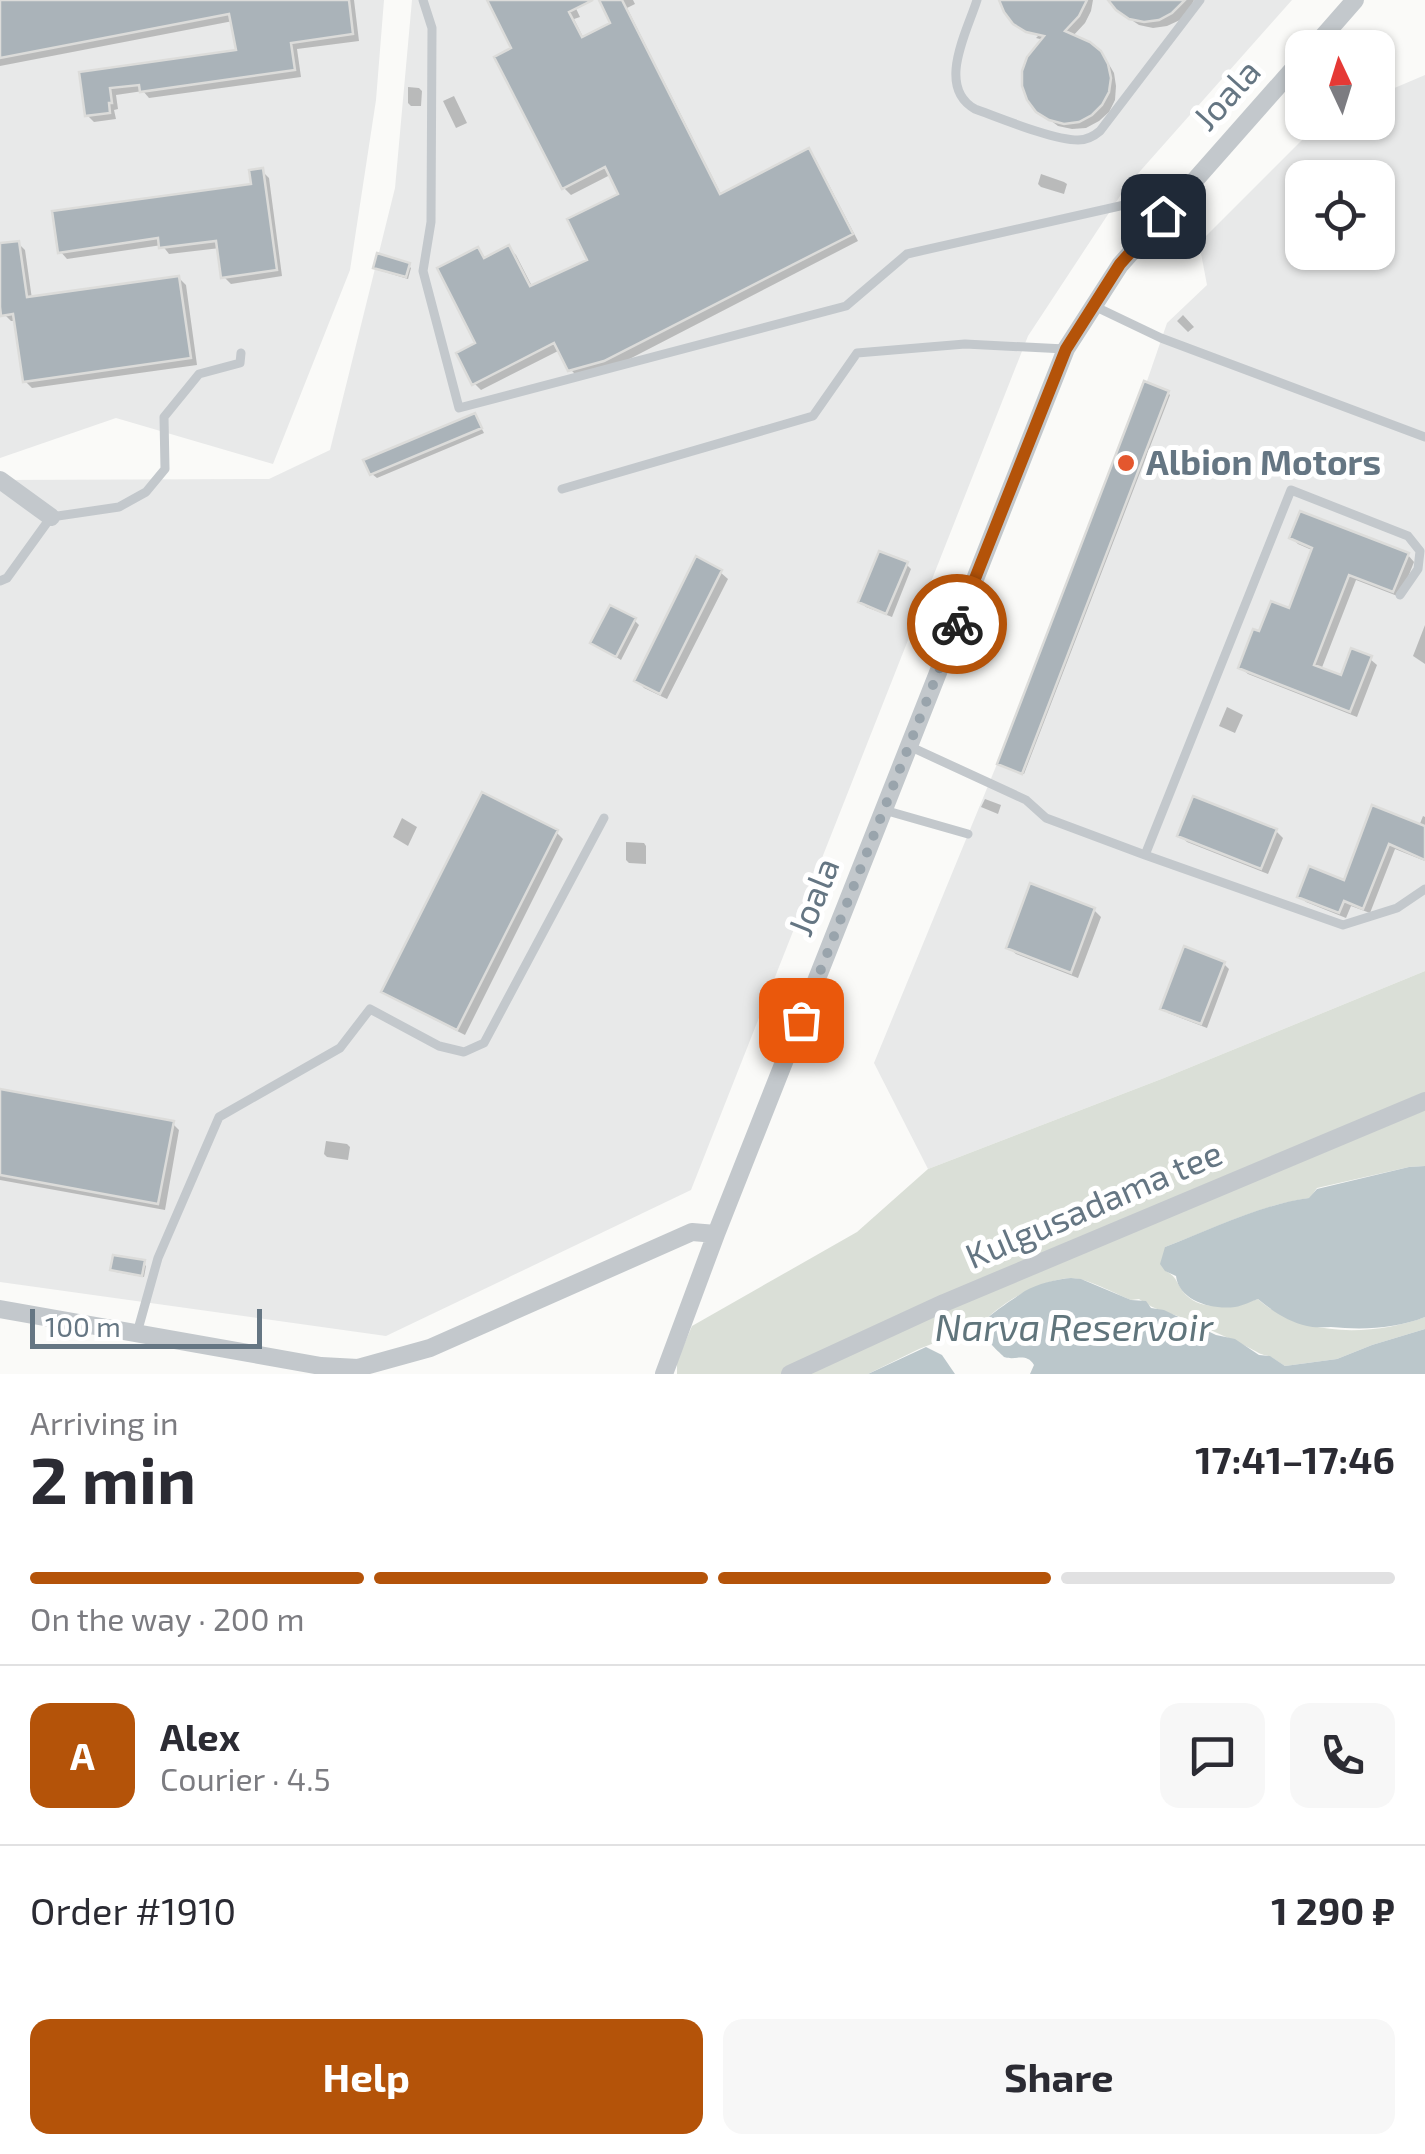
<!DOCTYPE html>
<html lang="en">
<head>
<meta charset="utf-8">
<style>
  :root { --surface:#fff; --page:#f7f7f7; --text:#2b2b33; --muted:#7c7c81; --line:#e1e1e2; --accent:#b45309 }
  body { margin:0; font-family:"Exo 2",sans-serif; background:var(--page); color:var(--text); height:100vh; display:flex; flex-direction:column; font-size:38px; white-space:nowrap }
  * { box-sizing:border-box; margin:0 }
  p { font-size:32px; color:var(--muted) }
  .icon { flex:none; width:55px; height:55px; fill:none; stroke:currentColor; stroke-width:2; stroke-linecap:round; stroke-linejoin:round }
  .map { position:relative; height:1374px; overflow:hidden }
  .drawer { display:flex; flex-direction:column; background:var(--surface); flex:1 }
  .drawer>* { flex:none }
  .needle { width:65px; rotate:356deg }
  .fabs { position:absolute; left:1285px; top:30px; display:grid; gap:20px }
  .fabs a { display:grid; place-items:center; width:110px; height:110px; border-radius:20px; background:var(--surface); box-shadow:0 2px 8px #0004; font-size:50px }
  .scale { position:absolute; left:30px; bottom:25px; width:232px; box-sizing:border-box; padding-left:10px; border:5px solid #657683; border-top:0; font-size:28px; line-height:35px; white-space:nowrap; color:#657683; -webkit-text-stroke:8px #fff; paint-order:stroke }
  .pin { position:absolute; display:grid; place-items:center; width:85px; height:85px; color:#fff; margin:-42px; border-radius:20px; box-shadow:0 5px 15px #0006 }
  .courier { position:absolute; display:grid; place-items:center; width:100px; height:100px; margin:-50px; border:8px solid #b45309; border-radius:50%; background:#fff; color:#222; box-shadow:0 2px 12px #0007 }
  .summary em { font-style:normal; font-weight:700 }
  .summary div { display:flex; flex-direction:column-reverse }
  .summary { display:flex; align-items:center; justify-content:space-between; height:170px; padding:0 30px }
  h1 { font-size:65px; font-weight:700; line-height:75px }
  .bar { display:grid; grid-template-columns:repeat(4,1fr); gap:15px 10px; align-content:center; height:120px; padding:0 30px }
  .bar i { height:12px; border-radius:8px; background:var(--line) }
  .bar .active { background:var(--accent) }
  .bar p { grid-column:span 4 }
  .line { display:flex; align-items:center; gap:25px; padding:0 30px; border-top:2px solid var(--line) }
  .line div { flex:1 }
  .round { display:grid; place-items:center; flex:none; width:105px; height:105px; border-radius:20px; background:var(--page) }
  .action { display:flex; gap:20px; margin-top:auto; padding:20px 30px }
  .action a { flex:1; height:115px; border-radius:20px; background:var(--accent); color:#fff; font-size:40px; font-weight:700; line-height:115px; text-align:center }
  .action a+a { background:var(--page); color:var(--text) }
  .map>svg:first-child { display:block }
</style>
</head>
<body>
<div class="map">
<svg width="1425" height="1374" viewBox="0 0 1425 1374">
  <rect width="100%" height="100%" fill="#fafaf8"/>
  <path fill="#e8e9e9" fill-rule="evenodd" d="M0 0H384L376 100 350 270 273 464 116 418 0 458Z
    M412 0H1292L1126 187 1028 336 691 1190 386 1336 0 1282V480L269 479 330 450 395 188Z
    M1425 75V971L1164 1078 928 1169 874 1063 997 764 1147 381 1167 323 1207 285 1199 243 1319 123 1378 122V95ZM1302 178H1378V252H1302Z"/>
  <path fill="#dadfd7" d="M1425 971V1166L1409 1167 1317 1188 1310 1198C1259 1205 1213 1229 1165 1247L1166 1271C1178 1277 1177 1286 1186 1295 1204 1313 1237 1305 1258 1299 1301 1338 1374 1336 1425 1317V1329L1372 1345 1337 1359 1285 1366C1280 1363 1276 1360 1271 1357 1267 1355 1261 1355 1257 1352 1236 1340 1213 1332 1191 1321 1173 1313 1155 1311 1139 1299L1131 1300C1119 1295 1091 1281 1079 1279 1051 1273 999 1303 982 1324L919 1349 868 1374H677V1361L692 1326 857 1232 928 1169 1164 1078Z"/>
  <path fill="#bbc7cb" d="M1425 1166V1317C1395 1329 1362 1330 1331 1327 1323 1327 1314 1328 1307 1326 1289 1322 1272 1311 1258 1299 1251 1301 1243 1306 1235 1307 1212 1310 1179 1301 1176 1276L1165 1271 1160 1264 1165 1247C1213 1229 1259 1205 1309 1198L1317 1189 1409 1167Z
    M1071 1278 1081 1279 1131 1300 1146 1301 1151 1308 1164 1310 1216 1335 1235 1339 1259 1355 1270 1356 1285 1366 1337 1359 1372 1345 1425 1329V1374H1030L1034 1365C1026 1352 1016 1361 1004 1357 997 1350 980 1336 982 1325 983 1318 1018 1296 1025 1291 1037 1284 1057 1279 1071 1278Z
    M926 1347 942 1355 955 1374H868Z"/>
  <path fill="#0003" d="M0 0H354L359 41 297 49 301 77 149 98 143 91 116 95 118 109 114 110 116 119 94 122 87 115 81 74 239 52 233 21 0 66Z
    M490 0H572L580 17 574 19 584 39 614 24 602 0H633L635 4 627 8 722 196 808 151 815 158 858 241 612 368 578 377 570 369 560 350 481 390 474 383 479 344 478 250 486 259 509 248 516 255 533 288 591 261 622 195 612 174 571 195 564 188 515 49Z
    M1002 0H1093L1091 11 1085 23 1072 37 1089 44 1107 61 1114 73 1116 86 1115 100 1109 112 1099 121 1086 128 1072 129 1058 126 1038 111 1044 40 1036 38 1038 36 1015 22Z
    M1111 0H1194L1189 10 1180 20 1167 26 1153 28 1139 25 1127 17Z
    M408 87 419 88 422 91 421 106H411L408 103Z
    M454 96 467 123 456 128 443 101Z
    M262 171 269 178 282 276 231 284 224 277 220 248 169 254 162 245 67 259 60 251 254 186Z
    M1041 174 1064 182 1067 184 1064 194 1041 187 1038 184Z
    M18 243 25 250 32 299 179 278 186 285 197 365 32 388 25 381 17 321H11L4 314 0 290V246Z
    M408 265 411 268 408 279 378 270 375 267Z
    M1183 315 1194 327 1188 332 1177 321Z
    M1168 393 1170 395 1024 774 1001 765Z
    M475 416 484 433 377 478 372 474Z
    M1292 538 1408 555 1414 562 1400 597 1356 580 1321 670 1342 679 1370 659 1377 665 1357 717 1248 674 1241 668 1260 634 1290 611 1314 551 1298 544Z
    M906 564 911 569 892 617 866 607 861 602Z
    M720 572 728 579 667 699 644 688 637 680Z
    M634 620 639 625 621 660 593 643Z
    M1425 625V664L1413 656Z
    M1227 707 1243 715 1235 733 1219 726Z
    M985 799 1001 805 998 814 981 807Z
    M1374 808 1419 826 1423 816 1425 817V861L1395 849 1370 913 1351 906 1346 918 1306 902 1300 896 1345 883Z
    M402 818 417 827 408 846 393 837Z
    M1276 831 1283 838 1268 874 1187 842 1180 835Z
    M556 832 563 839 465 1035 392 998 385 991Z
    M626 842 644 843 646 846V864L629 863 626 860Z
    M1094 910 1101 917 1078 978 1016 954 1008 947Z
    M1224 964 1229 969 1207 1028 1168 1013 1163 1008Z
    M0 1092 172 1123 179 1130 165 1210 0 1180Z
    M326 1141 347 1144 350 1147 348 1160 327 1157 324 1154Z
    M143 1263 146 1266 144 1277 116 1272 113 1269Z"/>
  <path fill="#aab3b9" stroke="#dcdcda" stroke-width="2.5" d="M0 0H349L353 34 291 43 295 70 140 92 139 85 110 88 112 103H109L110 113 85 116 79 72 236 50 229 14 0 58Z
    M487 0H593L569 12 582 37 610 23 599 0H622L720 194 809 148 853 234 604 361 568 371 554 343 472 385 456 353 475 343 437 268 478 247 484 258 509 245 530 286 587 260 567 219 618 194 605 167 562 189 494 57 511 48Z
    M999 0H1087L1079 16 1065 31 1090 42 1101 51 1108 64 1111 78 1109 92 1102 105 1092 115 1079 122 1064 124 1049 120 1036 112 1027 100 1022 86V71L1027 57 1044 36 1026 32 1013 24 1004 12Z
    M1108 0H1185L1172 13 1159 20 1144 22 1129 19 1116 10Z
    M263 168 277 270 221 278 216 241 159 248 158 238 58 253 52 211 251 184 249 170Z
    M19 241 27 297 179 276 191 358 23 382 13 314 1 316 0 307V243Z
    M377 253 410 263 406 277 373 268Z
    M1144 381 1169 391 1022 774 997 764Z
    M475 413 482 428 370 475 363 460Z
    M1300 511 1409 553 1393 592 1349 575 1314 665 1341 675 1351 648 1372 656 1350 712 1238 668 1253 629 1259 631 1271 601 1289 608 1312 548 1289 538Z
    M879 551 908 562 886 614 858 602Z
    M696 556 722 570 660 694 634 681Z
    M610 605 636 618 616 657 590 643Z
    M482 792 558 830 457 1030 381 992Z
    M1193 796 1277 829 1261 869 1177 836Z
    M1372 805 1425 826V860L1389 844 1363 909 1344 901 1339 913 1297 897 1309 866 1344 880Z
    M1030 883 1095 908 1071 973 1006 948Z
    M1184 946 1225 962 1201 1024 1160 1009Z
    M0 1089 174 1121 158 1204 0 1175Z
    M113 1255 145 1260 142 1276 110 1270Z"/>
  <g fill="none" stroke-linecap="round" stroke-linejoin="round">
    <path stroke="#c3c8cc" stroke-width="9" d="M423 0 432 28 431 222 423 271 459 408 846 306 907 254 1182 192
      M977 0C967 32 936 87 975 109 1000 118 1053 140 1078 140 1087 140 1093 137 1100 131L1200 0
      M1094 306 1161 338 1425 437
      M562 489 813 416 857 353 965 344 1065 349
      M0 581 7 578 51 517 119 507 146 492 165 469 164 417 199 374 240 363 241 353
      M909 746 1026 800 1046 818 1145 855 1291 490 1408 536 1420 551 1418 569 1400 595
      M884 810 968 834
      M1145 855 1343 925 1397 908 1425 889
      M137 1333 158 1258 219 1117 340 1048 370 1009 439 1046 464 1052 484 1043 604 818"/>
    <path stroke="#c3c8cc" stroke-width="18" d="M1313 48 1355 0
      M0 480 51 517
      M0 1309 321 1366 358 1368 430 1348 692 1232 716 1234
      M664 1374 716 1234 1066 349 1120 265 1302 59
      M790 1374 944 1303 1425 1101"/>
  </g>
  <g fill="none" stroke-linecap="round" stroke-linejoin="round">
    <path stroke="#99a4ac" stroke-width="10" stroke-dasharray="0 18" d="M801 1020 957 624"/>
    <path stroke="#b45309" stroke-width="12" d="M957 624 1066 349 1120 264 1163 216"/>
  </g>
  <circle fill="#e4572e" stroke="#fff" stroke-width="4" cx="1126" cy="463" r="10"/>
  <g text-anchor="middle" stroke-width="10" stroke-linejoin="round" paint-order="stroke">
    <g font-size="35" fill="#657683" stroke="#fff">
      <text transform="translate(1227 95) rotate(-48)" y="12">Joala</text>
      <text transform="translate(814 897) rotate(-68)" y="12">Joala</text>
      <text transform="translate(1094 1205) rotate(-23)" y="12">Kulgusadama tee</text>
    </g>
    <g font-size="35" font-weight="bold" fill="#657683" stroke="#fff" text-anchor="start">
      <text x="1146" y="475">Albion Motors</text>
    </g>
    <g font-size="38" font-style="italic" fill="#60757c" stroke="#fff">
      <text x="1074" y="1341">Narva Reservoir</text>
    </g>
  </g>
</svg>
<div class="fabs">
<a><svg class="needle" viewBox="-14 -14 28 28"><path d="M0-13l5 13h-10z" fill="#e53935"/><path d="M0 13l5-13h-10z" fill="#7c7c81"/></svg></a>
<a><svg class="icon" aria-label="locate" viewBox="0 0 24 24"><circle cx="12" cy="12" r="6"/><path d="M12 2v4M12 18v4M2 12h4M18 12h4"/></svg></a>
</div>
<div class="scale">100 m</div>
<div class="pin" style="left:801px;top:1020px;background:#ea580c"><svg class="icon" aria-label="bag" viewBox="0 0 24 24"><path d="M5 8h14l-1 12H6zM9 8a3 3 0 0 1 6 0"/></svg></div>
<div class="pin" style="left:1163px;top:216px;background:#1f2937"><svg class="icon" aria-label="home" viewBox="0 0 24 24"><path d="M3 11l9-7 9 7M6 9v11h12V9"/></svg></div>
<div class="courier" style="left:957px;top:624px"><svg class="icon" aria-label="bike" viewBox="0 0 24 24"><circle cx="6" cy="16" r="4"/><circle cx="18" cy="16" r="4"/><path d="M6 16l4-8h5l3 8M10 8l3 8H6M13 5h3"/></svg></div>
</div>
<section class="drawer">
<div class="summary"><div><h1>2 min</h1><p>Arriving in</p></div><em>17:41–17:46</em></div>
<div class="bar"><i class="active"></i><i class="active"></i><i class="active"></i><i></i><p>On the way · 200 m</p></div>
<div class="line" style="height:180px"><b class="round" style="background:var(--accent);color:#fff">A</b><div><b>Alex</b><p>Courier · 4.5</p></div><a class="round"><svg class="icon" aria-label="chat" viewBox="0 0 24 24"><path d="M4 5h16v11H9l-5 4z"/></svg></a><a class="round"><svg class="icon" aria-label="phone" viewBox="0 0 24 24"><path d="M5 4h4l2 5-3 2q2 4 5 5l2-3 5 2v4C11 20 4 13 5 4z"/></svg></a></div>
<div class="line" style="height:130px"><div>Order #1910</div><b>1 290 ₽</b></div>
<div class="action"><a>Help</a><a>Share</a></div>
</section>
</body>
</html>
